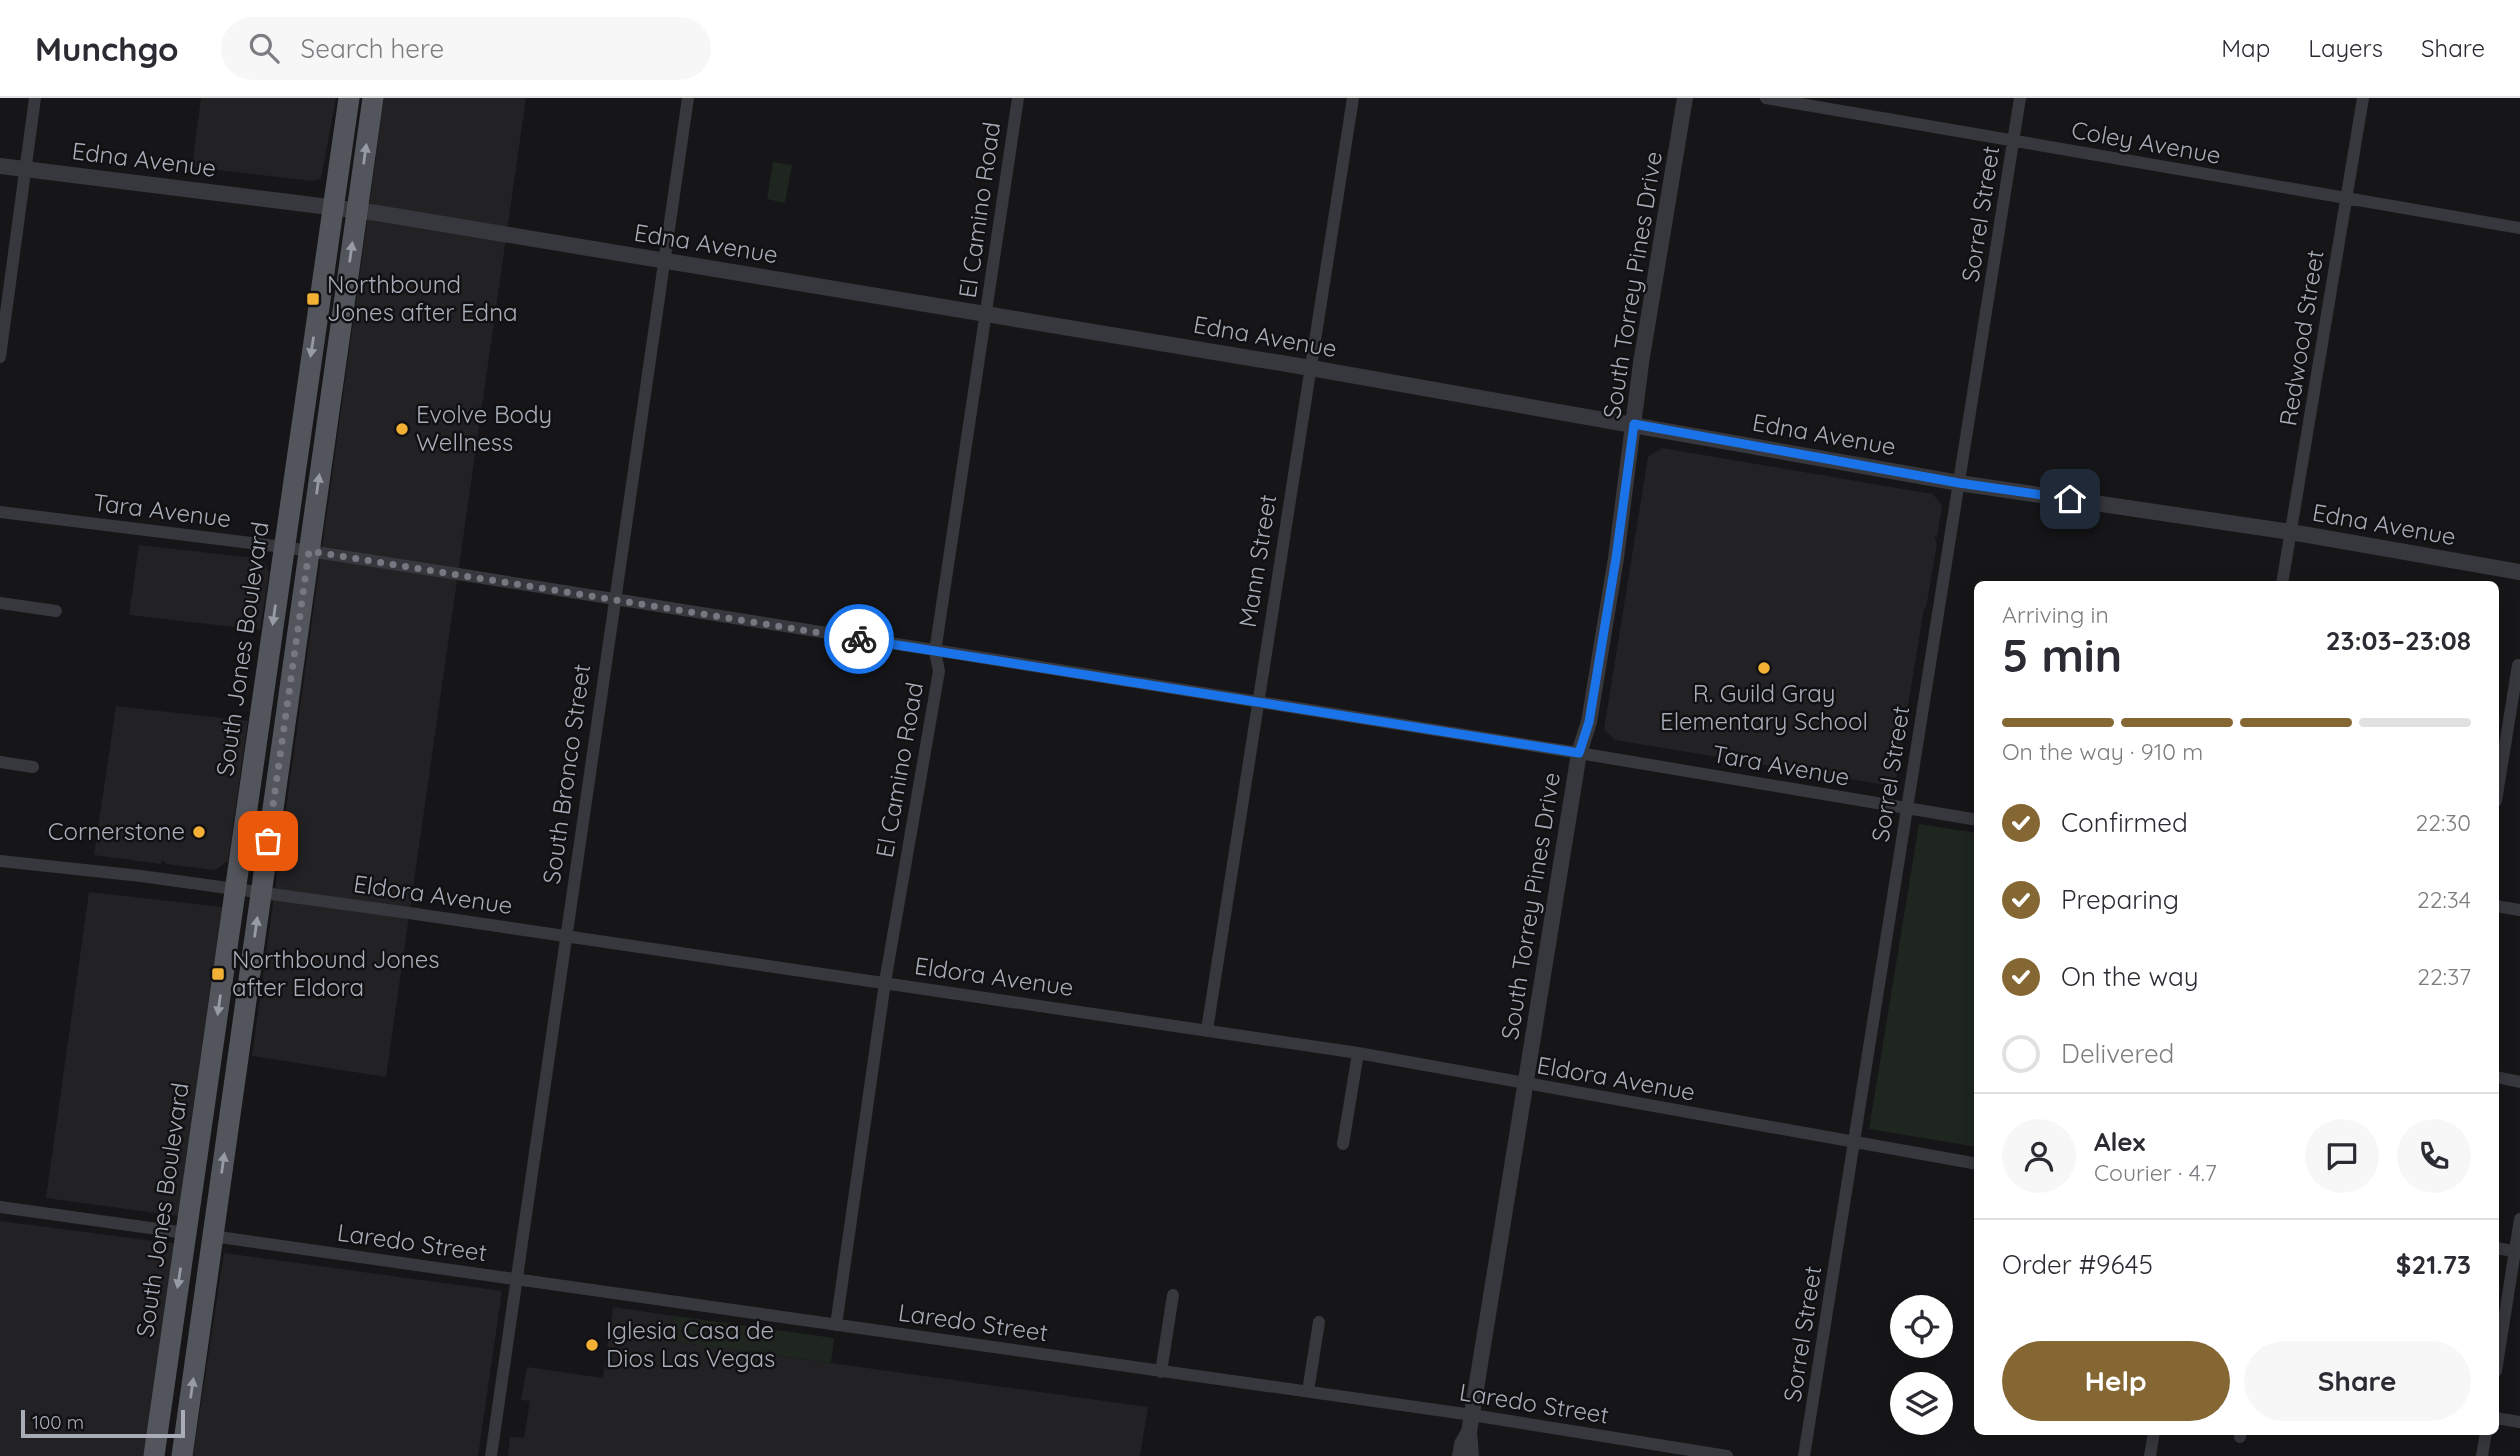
<!DOCTYPE html>
<html lang="en">
<head>
<meta charset="utf-8">
<style>
  :root { --surface:#fff; --page:#f7f7f7; --text:#2b2b33; --muted:#7c7c81; --line:#e1e1e2; --accent:#856733 }
  body { margin:0; font-family:Quicksand,sans-serif; background:var(--page); color:var(--text); height:100vh; display:flex; flex-direction:column; font-size:26px; white-space:nowrap }
  * { box-sizing:border-box; margin:0 }
  p { font-size:23px; color:var(--muted) }
  .icon { flex:none; width:38px; height:38px; fill:none; stroke:currentColor; stroke-width:2; stroke-linecap:round; stroke-linejoin:round }
  .map { position:relative; flex:1; overflow:hidden }
  .sheet { position:absolute; left:1974px; top:483px; width:525px; height:854px; display:flex; flex-direction:column; background:var(--surface); border-radius:10px; box-shadow:0 4px 18px #0003 }
  .sheet>* { flex:none }
  .tools { position:absolute; left:1890px; top:1197px; display:grid; gap:14px }
  .tools a { display:grid; place-items:center; width:63px; height:63px; border-radius:50%; background:var(--surface); box-shadow:0 4px 18px #0003; font-size:35px }
  .scale { position:absolute; left:21px; bottom:18px; width:164px; box-sizing:border-box; padding-left:7px; border:4px solid #a8adb8; border-top:0; font-size:19px; line-height:24px; white-space:nowrap; color:#a8adb8; -webkit-text-stroke:5px #111113; paint-order:stroke }
  .pin { position:absolute; display:grid; place-items:center; width:60px; height:60px; color:#fff; margin:-30px; border-radius:14px; box-shadow:0 4px 10px #0006 }
  .courier { position:absolute; display:grid; place-items:center; width:70px; height:70px; margin:-35px; border:5px solid #1a73e8; border-radius:50%; background:#fff; color:#222; box-shadow:0 2px 9px #0007 }
  .summary em { font-style:normal; font-weight:700 }
  .summary div { display:flex; flex-direction:column-reverse }
  .summary { display:flex; align-items:center; justify-content:space-between; height:119px; padding:0 28px }
  h1 { font-size:46px; font-weight:700; line-height:52px }
  .bar { display:grid; grid-template-columns:repeat(4,1fr); gap:10px 7px; align-content:center; height:84px; padding:0 28px }
  .bar i { height:9px; border-radius:5px; background:var(--line) }
  .bar .on { background:var(--accent) }
  .bar p { grid-column:span 4 }
  .line { display:flex; align-items:center; gap:18px; padding:0 28px; border-top:2px solid var(--line) }
  .line div { flex:1 }
  .round { display:grid; place-items:center; flex:none; width:74px; height:74px; border-radius:37px; background:var(--page) }
  ol { padding:0 28px; list-style:none }
  li { display:flex; align-items:center; gap:21px; height:77px }
  li p { margin-inline-start:auto }
  li .icon { padding:7px; border-radius:50%; background:var(--accent); color:#fff; stroke-width:4 }
  li:last-child { color:var(--muted) }
  li i { width:38px; height:38px; border:4px solid var(--line); border-radius:50% }
  .action { display:flex; gap:14px; margin-top:auto; padding:14px 28px }
  .action a { flex:1; height:80px; border-radius:42px; background:var(--accent); color:#fff; font-size:28px; font-weight:700; line-height:80px; text-align:center }
  .action a+a { background:var(--page); color:var(--text) }
  header { display:flex; align-items:center; gap:42px; box-sizing:border-box; height:98px; padding:0 35px; background:var(--surface); border-bottom:2px solid var(--line) }
  header strong { font-size:33px }
  nav { display:flex; gap:38px; margin-inline-start:auto; font-size:24px }
  .search { width:490px; height:63px; background:var(--page); display:flex; align-items:center; gap:18px; box-sizing:border-box; padding:0 24px; border-radius:38px; color:var(--muted); font-size:26px }
  .map>svg:first-child { display:block }
</style>
</head>
<body>
<header>
<strong>Munchgo</strong>
<div class="search"><svg class="icon" aria-label="search" viewBox="0 0 24 24"><circle cx="10" cy="10" r="6"/><path d="M15 15l6 6"/></svg>Search here</div>
<nav><a>Map</a><a>Layers</a><a>Share</a></nav>
</header>
<div class="map">
<svg width="2520" height="1358" viewBox="0 0 2520 1358">
  <rect width="100%" height="100%" fill="#161618"/>
  <path fill="#222225" d="M201 0H336L321 81 313 83 192 69Z
    M384 0H526L386 979 252 958Z
    M1662 350 1933 396 1942 408 1937 439H1934L1937 446 1926 510H1924L1896 681 1886 687 1615 642 1604 631 1648 359Z
    M139 447 255 460 265 465 269 475 260 532 129 517Z
    M116 608 248 623 228 763 215 772 167 766 162 762 161 766 94 757Z
    M89 794 222 809 178 1118 46 1100Z
    M0 1123 177 1146 147 1358H0Z
    M224 1155 502 1193 478 1358H193Z
    M613 1209 675 1218 672 1243 1148 1309 1140 1358H508L510 1339 524 1340 530 1303 521 1302 527 1269 603 1280Z"/>
  <path fill="#1e261f" d="M773 64 792 67 785 105 767 101Z
    M1919 726 1977 735V1049L1869 1031Z
    M675 1218 834 1240 831 1265 671 1243Z"/>
  <g fill="none" stroke-linecap="round" stroke-linejoin="round">
    <path stroke="#37383d" stroke-width="12" d="M1766 0 2520 130
      M0 259 35 0
      M0 414 283 449 458 476 1579 655 1978 722
      M2282 486 2363 0
      M0 505 56 513
      M0 664 33 669
      M2496 703 2518 567
      M0 763 141 778 409 815 1358 955 1978 1066
      M2496 808 2520 812
      M1207 932 1353 0
      M2496 979 2520 984
      M1343 1046 1358 955
      M0 1109 186 1135
      M212 1138 1472 1317 1727 1358
      M2496 1150 2520 1154
      M836 1227 885 884 939 573 935 554 1018 0
      M2496 1273 2520 1121
      M1161 1274 1173 1197
      M1308 1293 1319 1224
      M2496 1320 2520 1324
      M2240 1339 2241 1334
      M491 1358 688 0
      M1804 1358 2020 0
      M2150 1358 2154 1334
      M2482 1358 2486 1334"/>
    <path stroke="#37383d" stroke-width="16" d="M0 68 377 115 1311 270 1959 385 2291 434 2520 474
      M1460 1358 1462 1346 1469 1334
      M1471 1358 1469 1334 1579 655 1589 624 1616 460 1641 265 1685 0"/>
    <path stroke="#53555c" stroke-width="21" d="M154 1358 349 0
      M182 1358 373 0"/>
  </g>
  <defs><path id="oneway-solid" d="M-6-.8H1V-3.2L6.5 0L1 3.2V.8H-6Z" transform="scale(1.75)"/></defs>
  <g fill="#979ba6">
    <use href="#oneway-solid" transform="translate(365 56) rotate(-82)"/>
    <use href="#oneway-solid" transform="translate(351 154) rotate(-82)"/>
    <use href="#oneway-solid" transform="translate(312 249) rotate(99)"/>
    <use href="#oneway-solid" transform="translate(318 386) rotate(-82)"/>
    <use href="#oneway-solid" transform="translate(274 517) rotate(98)"/>
    <use href="#oneway-solid" transform="translate(256 829) rotate(-82)"/>
    <use href="#oneway-solid" transform="translate(219 907) rotate(98)"/>
    <use href="#oneway-solid" transform="translate(223 1065) rotate(-82)"/>
    <use href="#oneway-solid" transform="translate(179 1180) rotate(99)"/>
    <use href="#oneway-solid" transform="translate(192 1290) rotate(-82)"/>
  </g>
  <g fill="none" stroke-linecap="round" stroke-linejoin="round">
    <path stroke="#757880" stroke-width="7" stroke-dasharray="0 12.6" d="M268 743 309 453 859 541"/>
    <path stroke="#1a73e8" stroke-width="9" d="M859 541 1579 655 1589 624 1616 460 1634 326 1959 385 2070 401"/>
  </g>
  <g fill="#f2b134" stroke="#111113" stroke-width="2.5">
    <rect x="306" y="194" width="14" height="14" rx="3.5"/>
    <circle cx="402" cy="331" r="7"/>
    <circle cx="1764" cy="570" r="7"/>
    <circle cx="199" cy="734" r="7"/>
    <rect x="211" y="869" width="14" height="14" rx="3.5"/>
    <circle cx="592" cy="1247" r="7"/>
  </g>
  <g text-anchor="middle" stroke-width="5" stroke-linejoin="round" paint-order="stroke">
    <g font-size="24" fill="#a8adb8" stroke="#111113">
      <text transform="translate(2146 45) rotate(10)" y="8">Coley Avenue</text>
      <text transform="translate(144 62) rotate(7)" y="8">Edna Avenue</text>
      <text transform="translate(980 112) rotate(-82)" y="8">El Camino Road</text>
      <text transform="translate(1981 116) rotate(-81)" y="8">Sorrel Street</text>
      <text transform="translate(706 146) rotate(9)" y="8">Edna Avenue</text>
      <text transform="translate(1633 187) rotate(-81)" y="8">South Torrey Pines Drive</text>
      <text transform="translate(1265 239) rotate(10)" y="8">Edna Avenue</text>
      <text transform="translate(2302 240) rotate(-81)" y="8">Redwood Street</text>
      <text transform="translate(1824 337) rotate(10)" y="8">Edna Avenue</text>
      <text transform="translate(162 413) rotate(7)" y="8">Tara Avenue</text>
      <text transform="translate(2384 427) rotate(10)" y="8">Edna Avenue</text>
      <text transform="translate(1258 463) rotate(-81)" y="8">Mann Street</text>
      <text transform="translate(243 551) rotate(-82)" y="8">South Jones Boulevard</text>
      <text transform="translate(1781 668) rotate(10)" y="8">Tara Avenue</text>
      <text transform="translate(900 672) rotate(-80)" y="8">El Camino Road</text>
      <text transform="translate(567 676) rotate(-82)" y="8">South Bronco Street</text>
      <text transform="translate(1891 676) rotate(-81)" y="8">Sorrel Street</text>
      <text transform="translate(433 797) rotate(8)" y="8">Eldora Avenue</text>
      <text transform="translate(1531 808) rotate(-81)" y="8">South Torrey Pines Drive</text>
      <text transform="translate(994 879) rotate(8)" y="8">Eldora Avenue</text>
      <text transform="translate(1616 981) rotate(10)" y="8">Eldora Avenue</text>
      <text transform="translate(163 1112) rotate(-82)" y="8">South Jones Boulevard</text>
      <text transform="translate(412 1145) rotate(8)" y="8">Laredo Street</text>
      <text transform="translate(973 1225) rotate(8)" y="8">Laredo Street</text>
      <text transform="translate(1803 1236) rotate(-81)" y="8">Sorrel Street</text>
      <text transform="translate(1534 1306) rotate(9)" y="8">Laredo Street</text>
    </g>
    <g font-size="24" fill="#a8adb8" stroke="#111113" text-anchor="start">
      <text x="327" y="195">Northbound<tspan x="327" dy="28">Jones after Edna</tspan></text>
      <text x="416" y="325">Evolve Body<tspan x="416" dy="28">Wellness</tspan></text>
      <text x="1764" y="604" text-anchor="middle">R. Guild Gray<tspan x="1764" dy="28">Elementary School</tspan></text>
      <text x="185" y="742" text-anchor="end">Cornerstone</text>
      <text x="232" y="870">Northbound Jones<tspan x="232" dy="28">after Eldora</tspan></text>
      <text x="606" y="1241">Iglesia Casa de<tspan x="606" dy="28">Dios Las Vegas</tspan></text>
    </g>
  </g>
</svg>
<div class="tools">
<a><svg class="icon" aria-label="locate" viewBox="0 0 24 24"><circle cx="12" cy="12" r="6"/><path d="M12 2v4M12 18v4M2 12h4M18 12h4"/></svg></a>
<a><svg class="icon" aria-label="layers" viewBox="0 0 24 24"><path d="M12 4l9 5-9 5-9-5zM3 14l9 5 9-5"/></svg></a>
</div>
<div class="scale">100 m</div>
<div class="pin" style="left:268px;top:743px;background:#ea580c"><svg class="icon" aria-label="bag" viewBox="0 0 24 24"><path d="M5 8h14l-1 12H6zM9 8a3 3 0 0 1 6 0"/></svg></div>
<div class="pin" style="left:2070px;top:401px;background:#1f2937"><svg class="icon" aria-label="home" viewBox="0 0 24 24"><path d="M3 11l9-7 9 7M6 9v11h12V9"/></svg></div>
<div class="courier" style="left:859px;top:541px"><svg class="icon" aria-label="bike" viewBox="0 0 24 24"><circle cx="6" cy="16" r="4"/><circle cx="18" cy="16" r="4"/><path d="M6 16l4-8h5l3 8M10 8l3 8H6M13 5h3"/></svg></div>
<section class="sheet">
<div class="summary"><div><h1>5 min</h1><p>Arriving in</p></div><em>23:03–23:08</em></div>
<div class="bar"><i class="on"></i><i class="on"></i><i class="on"></i><i></i><p>On the way · 910 m</p></div>
<ol>
<li><svg class="icon" aria-label="check" viewBox="0 0 24 24"><path d="M5 12l5 5 9-10"/></svg>Confirmed<p>22:30</p></li>
<li><svg class="icon" aria-label="check" viewBox="0 0 24 24"><path d="M5 12l5 5 9-10"/></svg>Preparing<p>22:34</p></li>
<li><svg class="icon" aria-label="check" viewBox="0 0 24 24"><path d="M5 12l5 5 9-10"/></svg>On the way<p>22:37</p></li>
<li><i></i>Delivered</li>
</ol>
<div class="line" style="height:126px"><a class="round"><svg class="icon" aria-label="person" viewBox="0 0 24 24"><circle cx="12" cy="8" r="4"/><path d="M4 21q1-7 8-7t8 7"/></svg></a><div><b>Alex</b><p>Courier · 4.7</p></div><a class="round"><svg class="icon" aria-label="chat" viewBox="0 0 24 24"><path d="M4 5h16v11H9l-5 4z"/></svg></a><a class="round"><svg class="icon" aria-label="phone" viewBox="0 0 24 24"><path d="M5 4h4l2 5-3 2q2 4 5 5l2-3 5 2v4C11 20 4 13 5 4z"/></svg></a></div>
<div class="line" style="height:91px"><div>Order #9645</div><b>$21.73</b></div>
<div class="action"><a>Help</a><a>Share</a></div>
</section>
</div>
</body>
</html>
